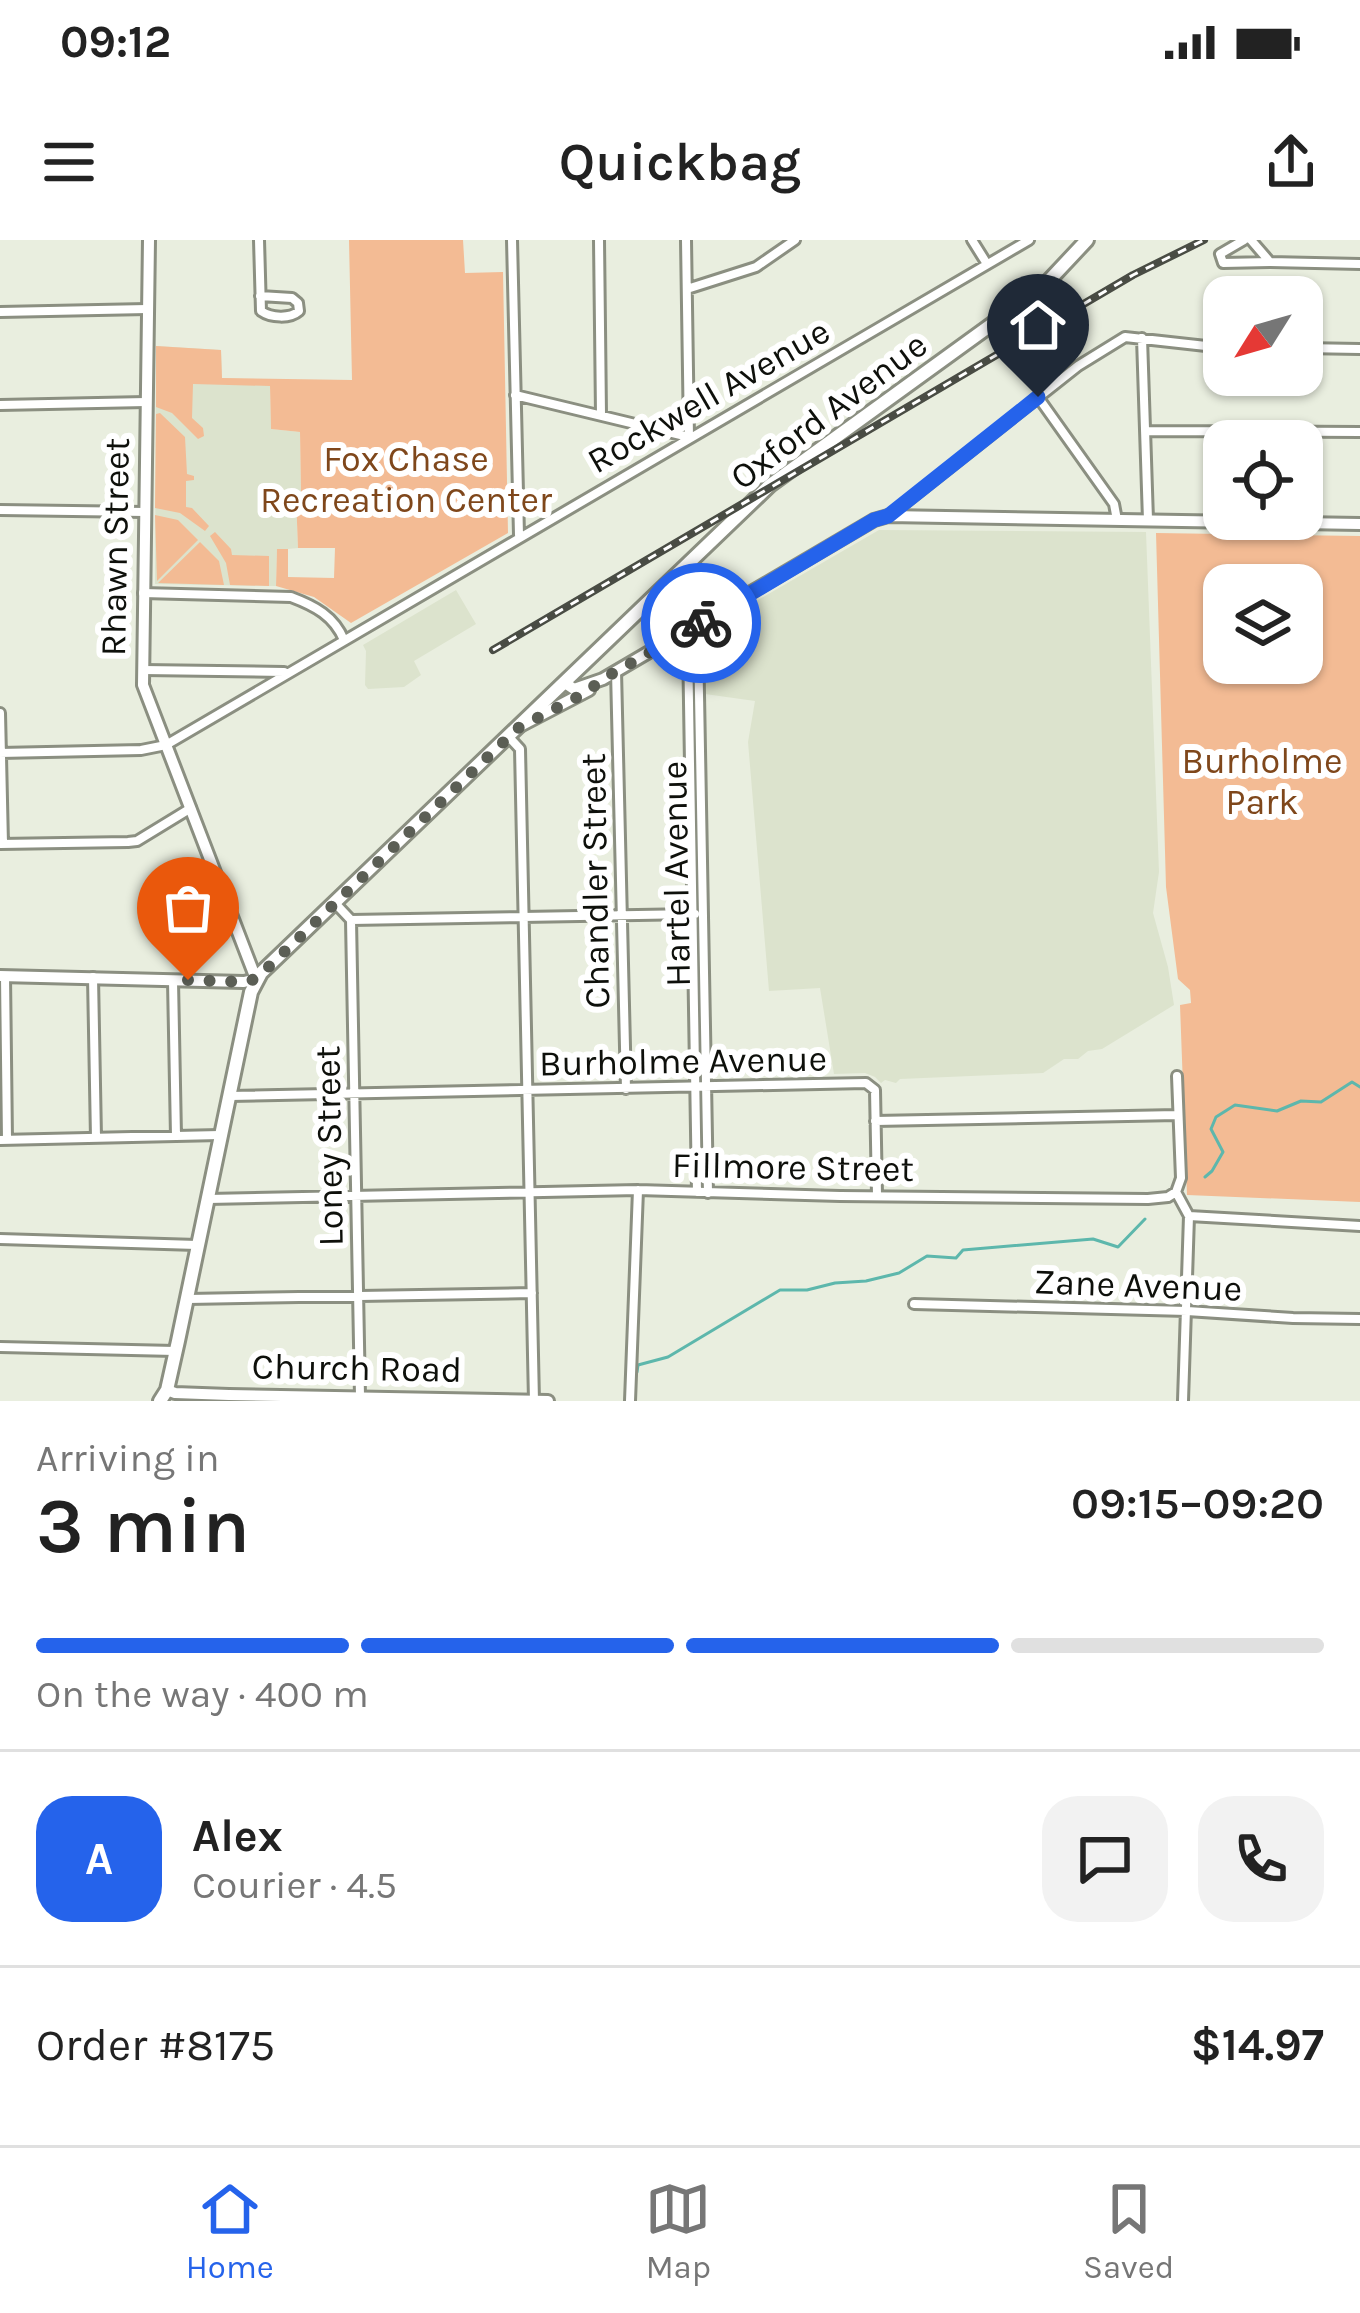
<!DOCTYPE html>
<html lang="en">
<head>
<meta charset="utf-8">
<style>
  :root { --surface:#fff; --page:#f2f2f2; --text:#222; --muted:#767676; --line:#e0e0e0; --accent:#2563eb }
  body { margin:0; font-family:Karla,sans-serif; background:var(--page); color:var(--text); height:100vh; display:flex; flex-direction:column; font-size:45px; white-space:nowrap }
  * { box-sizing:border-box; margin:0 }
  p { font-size:39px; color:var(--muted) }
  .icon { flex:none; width:66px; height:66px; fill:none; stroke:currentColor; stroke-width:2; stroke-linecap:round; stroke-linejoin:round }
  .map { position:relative; height:1161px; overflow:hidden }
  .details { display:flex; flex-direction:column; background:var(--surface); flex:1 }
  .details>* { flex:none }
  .needle { width:78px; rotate:233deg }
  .buttons { position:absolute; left:1203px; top:36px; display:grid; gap:24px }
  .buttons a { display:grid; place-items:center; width:120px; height:120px; border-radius:24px; background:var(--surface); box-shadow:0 3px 9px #0004; font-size:60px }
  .pin { position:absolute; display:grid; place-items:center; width:102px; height:102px; color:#fff; margin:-123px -51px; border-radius:50% 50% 50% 0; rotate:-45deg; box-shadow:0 0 12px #0007 }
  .pin .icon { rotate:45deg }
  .courier { position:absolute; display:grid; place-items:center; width:120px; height:120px; margin:-60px; border:9px solid #2563eb; border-radius:50%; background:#fff; color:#222; box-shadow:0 3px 15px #0007 }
  .summary em { font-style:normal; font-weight:600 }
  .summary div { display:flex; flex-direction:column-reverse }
  .summary { display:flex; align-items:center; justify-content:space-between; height:204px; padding:0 36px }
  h1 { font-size:78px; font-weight:600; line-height:90px }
  .bar { display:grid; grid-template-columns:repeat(4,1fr); gap:18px 12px; align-content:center; height:144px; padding:0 36px }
  .bar i { height:15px; border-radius:9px; background:var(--line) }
  .bar .on { background:var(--accent) }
  .bar p { grid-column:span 4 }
  .line { display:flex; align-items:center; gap:30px; padding:0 36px; border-top:3px solid var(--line) }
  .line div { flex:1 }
  .round { display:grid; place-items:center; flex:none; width:126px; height:126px; border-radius:36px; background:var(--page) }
  .status { display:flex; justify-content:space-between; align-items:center; height:84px; padding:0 60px; background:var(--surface); direction:ltr }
  .status svg { height:33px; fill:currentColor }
  header { display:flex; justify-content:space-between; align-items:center; height:156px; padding:0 36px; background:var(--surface); font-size:54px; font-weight:600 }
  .tabs { display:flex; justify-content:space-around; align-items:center; height:168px; border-top:3px solid var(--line); background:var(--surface); font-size:33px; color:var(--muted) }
  .tabs a { display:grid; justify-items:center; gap:6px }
  .tabs .on { color:var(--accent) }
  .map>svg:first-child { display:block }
</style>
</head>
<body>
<div class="status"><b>09:12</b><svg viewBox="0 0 49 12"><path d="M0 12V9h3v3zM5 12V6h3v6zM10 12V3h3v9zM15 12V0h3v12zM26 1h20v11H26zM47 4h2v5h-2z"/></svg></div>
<header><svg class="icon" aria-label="menu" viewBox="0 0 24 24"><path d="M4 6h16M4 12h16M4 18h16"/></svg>Quickbag<svg class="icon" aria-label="share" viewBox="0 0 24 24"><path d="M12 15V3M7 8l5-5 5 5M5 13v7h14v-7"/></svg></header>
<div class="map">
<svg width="1360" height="1161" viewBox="0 0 1360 1161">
  <rect width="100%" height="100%" fill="#e9eedf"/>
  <path fill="#dce3cd" d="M156 106 221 110 222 138 270 140 271 189 300 192 301 253 296 258 298 308 277 310 276 346 155 344Z
    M879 290 1146 292 1159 632 1153 673 1168 727 1174 765 1102 809 1088 811 1078 819H1064L1043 833 900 839 896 843 885 840 881 843 875 837 865 833 834 834 820 748 769 751 748 502 755 461 705 454 704 398 713 386Z
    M456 350 476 384 414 421 421 435 404 447 368 449 365 445 366 411 363 405Z"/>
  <path fill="#f3bb94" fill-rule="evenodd" d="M349 0H463L465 33 503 32 508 293 351 383 314 357 276 346 277 309H288V337L334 338 335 308H298L296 257 301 253 300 192 271 189 270 146 193 144 192 178 203 188 204 196 198 199 172 173 156 167V106L221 110 222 138 352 140Z
    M160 173 185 197 187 234 194 236V240L186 241V267L192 268 209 286 205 291 180 273 155 268 156 174Z
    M155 275 178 280 198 300 157 341Z
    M215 292 231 309 232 315 269 316V346L230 345 226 323 210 296Z
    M1156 293 1360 296V962L1187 955 1180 765 1191 763 1190 750 1178 739 1166 647ZM1302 345V423H1224V345Z
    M200 302 219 321 224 345 158 343Z"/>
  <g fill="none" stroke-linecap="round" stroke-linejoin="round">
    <path stroke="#5db7ac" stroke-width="3" d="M1205 937 1212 931 1223 912 1211 889 1216 877 1235 865 1277 871 1301 861 1321 862 1352 842 1360 847
      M637 1132 638 1125 668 1117 780 1050H807L835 1043 866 1041 899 1033 927 1016 956 1018 963 1010 1093 999 1118 1007 1145 979"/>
    <defs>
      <path id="street" d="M259 0 261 71C271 78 290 79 299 71L298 63 292 58 260 56
        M512 0 519 295
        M599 0 601 174
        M972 0 987 24
        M1244 0 1220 14 1223 23 1270 22 1251 0
        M1270 22 1360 24
        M687 49 756 27 795 0
        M0 72 147 69
        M1142 98 1148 280
        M1302 108 1360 109
        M515 155 689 197 686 0
        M1038 157 1114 264 1117 280
        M0 165 146 162
        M1145 191 1360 192
        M0 270 145 272
        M890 275 1078 126 1125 97 1224 108
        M680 333C688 355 688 378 698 399L708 953
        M143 353 291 357C315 366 334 376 344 400
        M692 389 688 401 697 952
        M143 430 284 432
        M616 431 626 849
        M0 473 3 604
        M508 496 520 509 534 1161
        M0 513 141 510 166 505 1029 0
        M0 604 128 602 137 601 191 568
        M335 663 351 680 360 1156
        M351 680 695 674
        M5 736 7 899
        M93 737 96 898
        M173 741 176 896
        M230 856 866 843 875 850 877 955
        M875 881 1177 875
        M0 900 220 895
        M1176 952 1181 938 1177 836
        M208 959 638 950 840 956 1148 959 1168 957 1176 952 1189 976 1360 986
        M0 999 197 1005
        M188 1059 532 1053
        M914 1064 1187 1071 1293 1078 1360 1079
        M0 1107 175 1111
        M630 1161 638 950
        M1183 1161 1189 976"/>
      <path id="secondary" d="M565 443 574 449 603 439 874 280 888 276 1360 284
        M520 486 589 450
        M0 736 244 742 256 739 143 445 149 0
        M167 1150 175 1153 229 1155 548 1161"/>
      <path id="primary" d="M160 1161 167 1150 178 1101 251 752 261 733 770 245 1042 48 1087 0"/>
    </defs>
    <use href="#street" stroke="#8b8f81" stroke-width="14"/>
    <use href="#secondary" stroke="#8b8f81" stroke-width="16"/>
    <use href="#primary" stroke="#8b8f81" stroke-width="18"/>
    <use href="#street" stroke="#fff" stroke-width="8"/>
    <use href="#secondary" stroke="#fff" stroke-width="10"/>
    <use href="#primary" stroke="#fff" stroke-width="12"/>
    <defs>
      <path id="rail" d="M493 410 1133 35 1204 0"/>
    </defs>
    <use href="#rail" stroke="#494c44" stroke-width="8"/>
    <use href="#rail" stroke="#fff" stroke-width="3" stroke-dasharray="9" stroke-linecap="butt"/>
  </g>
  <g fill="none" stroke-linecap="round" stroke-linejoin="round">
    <path stroke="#5b5e55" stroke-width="12" stroke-dasharray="0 21.6" d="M188 740 244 742 256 739 518 488 585 453 603 439 701 383"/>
    <path stroke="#2563eb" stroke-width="15" d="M701 383 874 280 888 276 1038 157"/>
  </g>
  <g text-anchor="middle" stroke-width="12" stroke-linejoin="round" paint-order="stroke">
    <g font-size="36" fill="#0e100b" stroke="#fff">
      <text transform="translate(708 155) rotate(-30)" y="13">Rockwell Avenue</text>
      <text transform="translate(828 170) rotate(-37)" y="13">Oxford Avenue</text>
      <text transform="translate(114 307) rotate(-89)" y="13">Rhawn Street</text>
      <text transform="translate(675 634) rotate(-91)" y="13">Hartel Avenue</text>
      <text transform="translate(594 641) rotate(-91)" y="13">Chandler Street</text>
      <text transform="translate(683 820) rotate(-1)" y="13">Burholme Avenue</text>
      <text transform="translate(328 906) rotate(-91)" y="13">Loney Street</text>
      <text transform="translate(793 926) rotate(1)" y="13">Fillmore Street</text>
      <text transform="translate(1138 1044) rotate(2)" y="13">Zane Avenue</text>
      <text transform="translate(357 1127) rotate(1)" y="13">Church Road</text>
    </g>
    <g font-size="36" fill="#7f471b" stroke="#fff">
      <text x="406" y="231">Fox Chase<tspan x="406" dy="41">Recreation Center</tspan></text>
      <text x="1262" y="533">Burholme<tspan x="1262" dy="41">Park</tspan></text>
    </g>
  </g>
</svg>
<div class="buttons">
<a><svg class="needle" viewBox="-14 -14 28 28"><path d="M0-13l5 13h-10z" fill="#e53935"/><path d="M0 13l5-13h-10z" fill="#767676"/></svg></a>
<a><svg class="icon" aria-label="locate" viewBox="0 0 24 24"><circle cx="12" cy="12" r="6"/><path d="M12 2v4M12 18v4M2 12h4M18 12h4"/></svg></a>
<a><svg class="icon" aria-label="layers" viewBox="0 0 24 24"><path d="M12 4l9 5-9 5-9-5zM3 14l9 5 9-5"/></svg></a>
</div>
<div class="pin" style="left:188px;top:740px;background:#ea580c"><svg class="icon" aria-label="bag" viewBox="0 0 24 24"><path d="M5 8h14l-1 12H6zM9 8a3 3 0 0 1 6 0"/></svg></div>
<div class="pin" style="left:1038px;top:157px;background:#1f2937"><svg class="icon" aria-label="home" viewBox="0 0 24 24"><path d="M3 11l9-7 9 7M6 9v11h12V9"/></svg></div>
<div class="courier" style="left:701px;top:383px"><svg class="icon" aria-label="bike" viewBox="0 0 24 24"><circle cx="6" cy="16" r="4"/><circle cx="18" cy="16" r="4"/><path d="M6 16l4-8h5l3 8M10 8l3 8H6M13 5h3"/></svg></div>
</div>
<section class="details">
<div class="summary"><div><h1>3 min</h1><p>Arriving in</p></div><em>09:15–09:20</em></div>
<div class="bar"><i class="on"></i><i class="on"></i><i class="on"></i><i></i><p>On the way · 400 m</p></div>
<div class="line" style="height:216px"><b class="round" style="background:var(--accent);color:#fff">A</b><div><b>Alex</b><p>Courier · 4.5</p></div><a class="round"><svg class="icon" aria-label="chat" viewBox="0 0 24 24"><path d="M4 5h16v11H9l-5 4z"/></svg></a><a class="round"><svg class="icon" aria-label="phone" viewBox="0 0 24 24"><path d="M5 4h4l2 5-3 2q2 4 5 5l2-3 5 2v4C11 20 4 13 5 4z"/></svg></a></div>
<div class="line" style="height:156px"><div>Order #8175</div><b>$14.97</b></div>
</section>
<nav class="tabs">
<a class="on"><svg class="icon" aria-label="home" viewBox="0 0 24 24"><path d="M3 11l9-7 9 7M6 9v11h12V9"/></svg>Home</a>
<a><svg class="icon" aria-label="map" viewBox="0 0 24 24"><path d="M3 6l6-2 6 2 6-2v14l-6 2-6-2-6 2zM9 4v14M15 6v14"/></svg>Map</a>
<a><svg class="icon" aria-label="saved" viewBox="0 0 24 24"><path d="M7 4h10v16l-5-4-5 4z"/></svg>Saved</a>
</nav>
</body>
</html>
